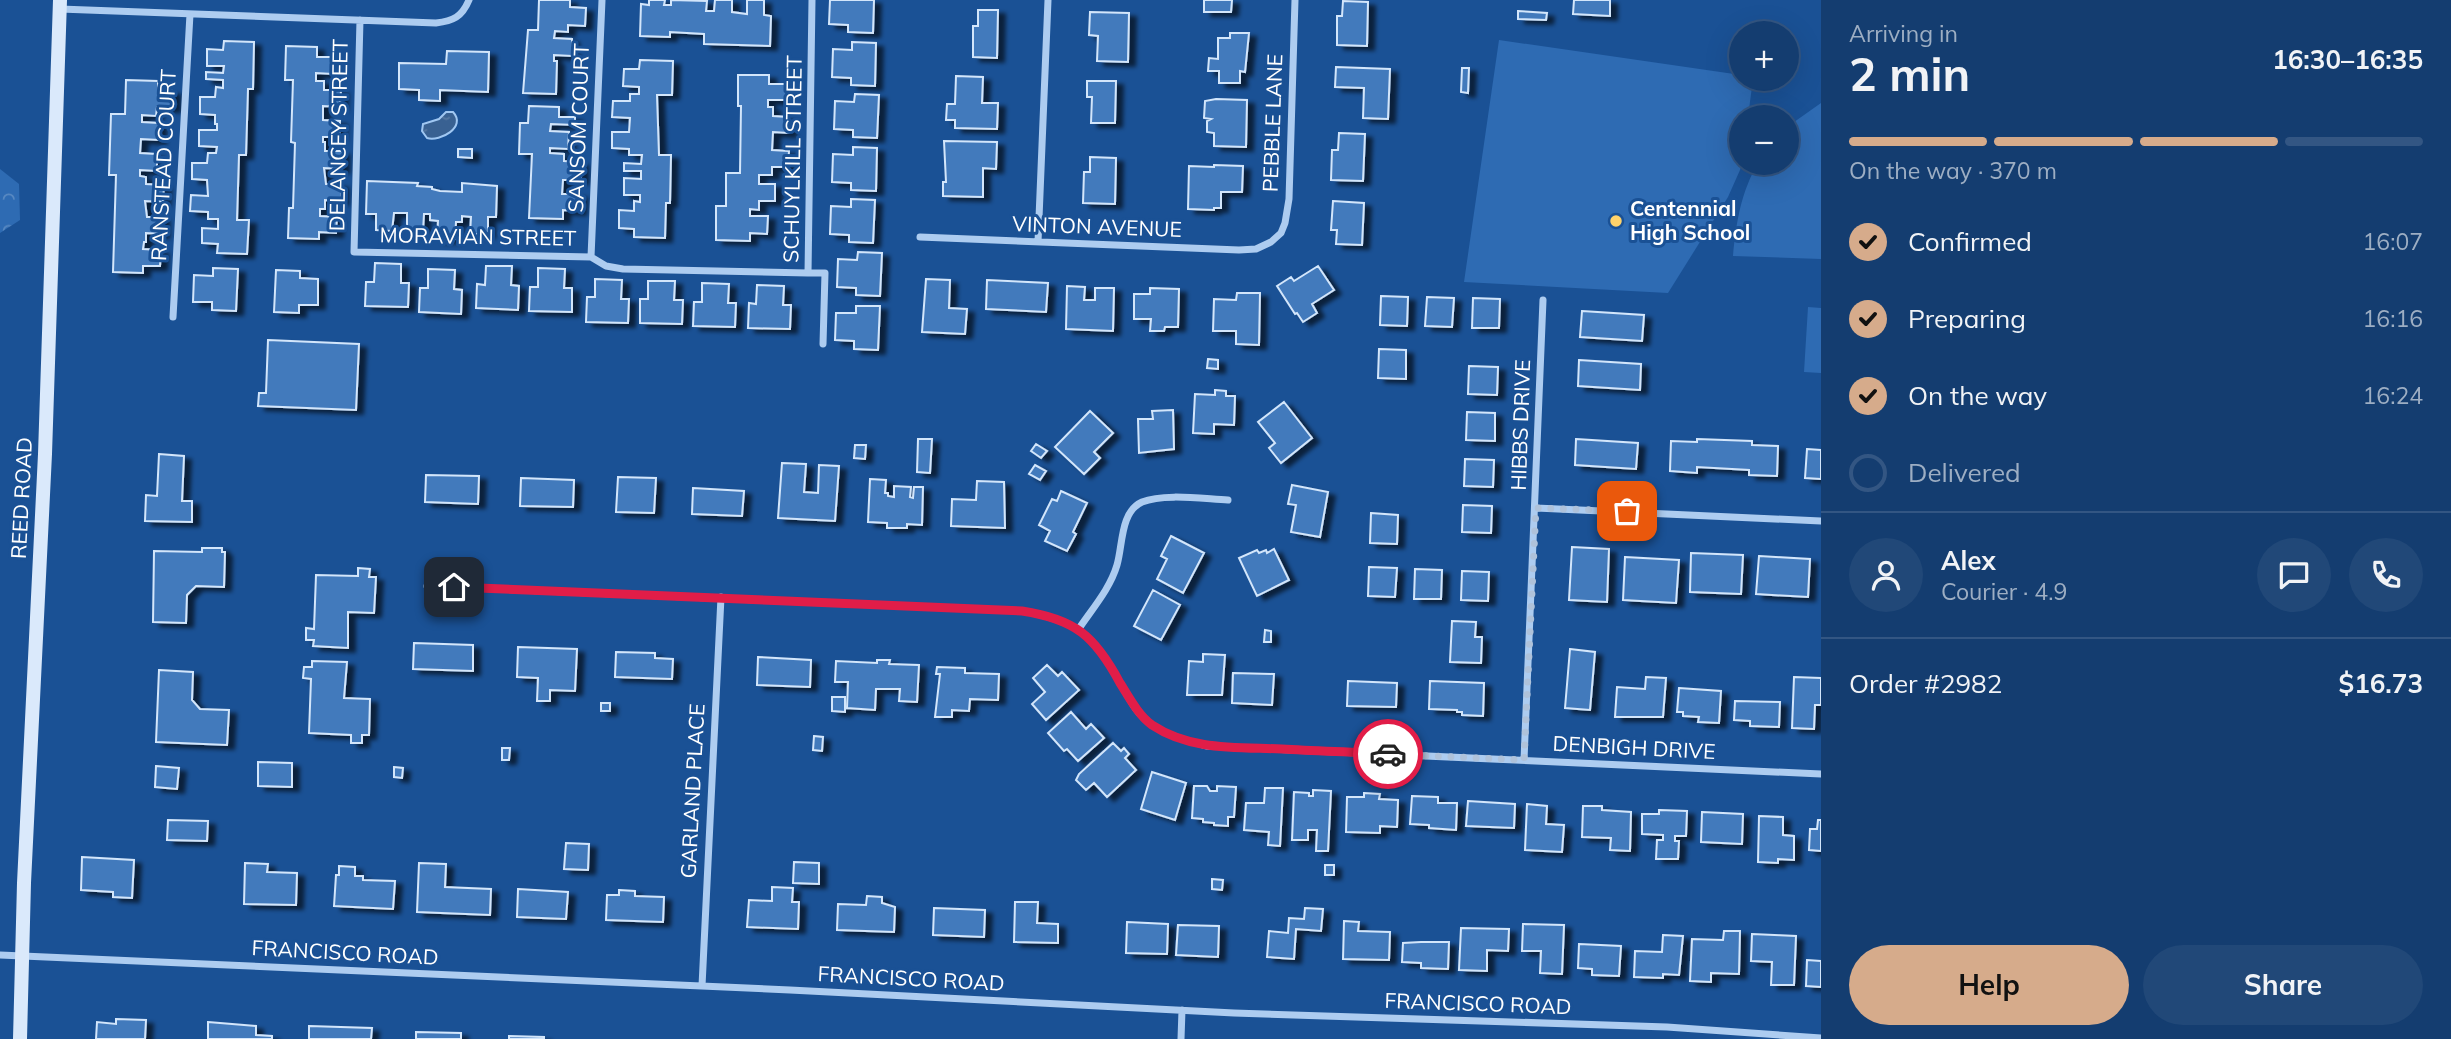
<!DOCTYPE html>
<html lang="en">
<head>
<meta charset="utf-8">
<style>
  :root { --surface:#143d70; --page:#214878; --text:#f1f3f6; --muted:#9daec3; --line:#335683; --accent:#d6ab8b }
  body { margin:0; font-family:Mulish,sans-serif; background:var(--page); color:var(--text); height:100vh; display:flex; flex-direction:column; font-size:26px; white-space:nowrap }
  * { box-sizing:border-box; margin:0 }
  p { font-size:23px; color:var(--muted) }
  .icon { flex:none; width:38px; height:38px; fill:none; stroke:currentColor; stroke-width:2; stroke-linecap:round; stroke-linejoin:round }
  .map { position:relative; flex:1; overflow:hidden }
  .drawer { display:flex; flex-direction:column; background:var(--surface); width:630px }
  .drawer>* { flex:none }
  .buttons { position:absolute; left:1729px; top:21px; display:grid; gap:14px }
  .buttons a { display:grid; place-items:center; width:70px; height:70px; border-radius:50%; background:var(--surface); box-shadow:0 7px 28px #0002,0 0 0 2px var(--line); font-size:35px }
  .pin { position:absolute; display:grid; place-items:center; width:60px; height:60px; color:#fff; margin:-30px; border-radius:14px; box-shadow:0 4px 10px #0006 }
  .courier { position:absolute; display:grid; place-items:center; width:70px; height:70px; margin:-35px; border:5px solid #e11d48; border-radius:50%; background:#fff; color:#222; box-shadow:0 2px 9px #0007 }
  .summary em { font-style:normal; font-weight:700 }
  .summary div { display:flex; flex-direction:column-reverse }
  .summary { display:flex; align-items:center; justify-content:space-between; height:119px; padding:0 28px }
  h1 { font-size:46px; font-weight:700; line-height:52px }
  .bar { display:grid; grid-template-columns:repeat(4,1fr); gap:10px 7px; align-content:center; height:84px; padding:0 28px }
  .bar i { height:9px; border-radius:5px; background:var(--line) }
  .bar .current { background:var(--accent) }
  .bar p { grid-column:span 4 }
  .line { display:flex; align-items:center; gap:18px; padding:0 28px; border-top:2px solid var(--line) }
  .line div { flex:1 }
  .round { display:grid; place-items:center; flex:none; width:74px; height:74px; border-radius:37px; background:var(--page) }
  ol { padding:0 28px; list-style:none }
  li { display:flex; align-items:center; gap:21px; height:77px }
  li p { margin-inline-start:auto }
  li .icon { padding:7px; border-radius:50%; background:var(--accent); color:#111; stroke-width:4 }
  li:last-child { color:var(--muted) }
  li i { width:38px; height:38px; border:4px solid var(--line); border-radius:50% }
  .primary-button { display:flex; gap:14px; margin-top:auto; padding:14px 28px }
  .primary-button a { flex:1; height:80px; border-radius:42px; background:var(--accent); color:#111; font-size:28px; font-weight:700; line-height:80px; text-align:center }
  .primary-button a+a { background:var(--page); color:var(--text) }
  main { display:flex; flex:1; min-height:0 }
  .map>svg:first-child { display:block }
</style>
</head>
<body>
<main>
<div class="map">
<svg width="1821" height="1039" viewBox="0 0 1821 1039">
  <defs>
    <pattern id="park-crowns" width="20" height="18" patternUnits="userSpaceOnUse" patternTransform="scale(1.75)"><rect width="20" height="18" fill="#2e6bb3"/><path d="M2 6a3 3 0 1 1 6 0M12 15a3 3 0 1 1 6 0" fill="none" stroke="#5889c2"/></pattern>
    <pattern id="water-ripples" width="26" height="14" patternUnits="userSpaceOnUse" patternTransform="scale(1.75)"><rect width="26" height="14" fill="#396192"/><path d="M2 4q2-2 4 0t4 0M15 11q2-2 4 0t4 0" fill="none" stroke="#5779a2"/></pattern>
    <filter id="shadow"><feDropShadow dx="7" dy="4" stdDeviation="2" flood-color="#0009"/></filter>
  </defs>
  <rect width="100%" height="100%" fill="#1a5195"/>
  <path fill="url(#park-crowns)" d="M0 169 19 184 20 220 0 233Z"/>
  <path fill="#2e6bb3" d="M1499 40 1741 75V79H1753L1748 117H1741L1742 163 1740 170 1728 197 1668 293 1464 282Z
    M1821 103V259L1733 256C1736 223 1741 192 1758 163H1787V127Z
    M1808 307 1821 308V373L1804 372Z"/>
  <path fill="url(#water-ripples)" stroke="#a0c7f2" stroke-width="2" d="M446 112H453C467 127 440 142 427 138L422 131 423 124 439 119Z"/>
  <path fill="#437abc" stroke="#d3e6fb" stroke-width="2" filter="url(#shadow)" d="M539 0H570V7L586 8 585 26 568 25V32L555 31 554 38 572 39V56L554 55V61H557L556 94 523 93 528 30H538Z
    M649 0H665L664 5H671V0L707 1 706 11H714L715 0H732V12L747 14V0H764V15L771 16 770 46 704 44V34L670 32V37L640 36 641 4 649 5Z
    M830 0H874L873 33 848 32V25L829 24Z
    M1204 0H1232L1231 12H1204Z
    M1574 0H1610V16L1573 14Z
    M1343 1 1368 2 1367 46 1337 45V16H1342Z
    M978 10H998L997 58 973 57V26H978Z
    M1518 11 1547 13 1546 20 1518 19Z
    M1090 12 1129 13 1128 62 1097 61 1098 36 1089 35Z
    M1230 33H1249L1245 72 1240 71V83H1219V71H1208L1209 58 1218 59V38H1230Z
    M224 41 254 42 253 89H248L246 155H239L237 220H249L247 254 217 253 218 244 202 243V228L218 229V219H208V212L190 211 191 195 208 196 207 180 192 179V163H207L208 153H216L217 147 199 146V130H217V124H215V115L200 114V97H215L216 87 223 88V80L206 79V72L223 73 224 66H207V49L223 50Z
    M852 42 876 43 875 86 851 85V78L832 77 833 49 852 50Z
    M286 46 317 47V57H333V74L316 73V81H324V90H341L340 107 323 106V120L340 121 339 137H323V142H325V151H342V169L324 168 326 184H341V201L325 200V209H320V216L337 217 336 233 319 232V239L288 238 289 208H293L295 143 291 142 293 80H285Z
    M447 51 489 52 488 92 440 90V101L419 100V90L399 89V63L446 64Z
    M640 60 673 61 672 95H657L659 155H671L670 203H666L665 238 634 237V229L619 228V210L634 211V201L640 202V195H624V178L641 179V171H624V163L641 164 642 155H629V149L612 148V132H629L630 118 612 117 613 101H630V94H639V87L623 86 624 69H639Z
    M1336 67 1390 69 1388 119 1363 118 1364 88 1335 87Z
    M1462 68H1469L1468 93 1461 92Z
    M738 75H769V84H787V100H768V107H773V116L789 117V133L773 132 772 150 789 151 788 167H772V175H759V184H775V201H759V210L750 209V216H768L767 234 750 233V241L716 240V206H726V173H740L741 106H738Z
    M956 76 983 77 982 103H998L997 129 955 128V120H946L947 104H955Z
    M126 80 158 81V90L173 91V108L157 107 156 116 142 115V122L159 123V140L141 139 140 153 157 154V171L140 170V176L146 177V184L164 185 163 202 145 201 147 217H162V234L146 233V242H144L143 249 161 250 160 266H143V273L113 272 116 175H109L111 114H125Z
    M1087 81H1116L1115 123H1091L1092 97H1087Z
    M855 94 879 95 877 138 853 137V130L834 129 835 101 854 102Z
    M1216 99 1247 100 1246 147 1214 146V133L1207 132V121L1211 119 1204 118 1205 101Z
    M529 106 559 107V117H575V125L551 124 550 131 569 132 568 149 550 148V153L564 154V161L581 162V180H563L562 194H580L579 211 563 210V219L529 218 532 154H519L520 123H528Z
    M1339 133 1365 134 1363 181 1331 180 1332 150H1338Z
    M944 141 997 142 996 169 983 168V197L943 196V182H946Z
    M853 147 877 148 876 191 851 190V183L832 182 833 154 853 155Z
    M458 149H472V158L458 157Z
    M1090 157 1116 158 1115 204 1083 203 1084 172H1090Z
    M1214 165 1243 166 1242 192H1221V208H1214V210L1188 209 1189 166 1214 167Z
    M367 181 418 183 417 186 432 187V189L440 191 462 192V183L497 186 496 217H488V234H470L471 217 462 216V222H456L455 239H437L438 221 430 220V214H424L423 231 407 230V213H394L392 231 376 230V214H366Z
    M851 199 875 200 873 243 849 242V235L830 234 831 206 851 207Z
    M1333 201 1364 203 1362 245 1336 244 1337 230H1331Z
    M858 252 882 253 880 296 856 295V288L837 287 838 259 857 260Z
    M375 263 401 264V283H409L408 307 365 306 366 282H374Z
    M486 266H512L511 285 519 286 518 310 476 308 477 284 485 285Z
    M1318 266 1334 290 1312 304 1317 313 1303 322 1297 313 1295 314 1277 286 1291 277 1294 281Z
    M213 268 238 269 236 311 212 310V302H193L194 275 213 276Z
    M538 268 565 269 564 288H572V312L529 311 530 287H538Z
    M428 269 455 270 454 289 462 290 461 314 419 312 420 288H428Z
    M276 270 300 271V278L318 279V305H299V313L274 312Z
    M595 279 622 280 621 299H629L628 323 586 322 587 297H595Z
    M926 279 950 280 949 308 967 309 965 334 922 332Z
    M987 280 1048 283 1046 312 986 309Z
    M648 281H675L674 300H683L682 324 640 323V299H648Z
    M702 283 729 284 728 303H736L735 327 693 326 694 302H702Z
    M757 285 784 286 783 305H791L790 329 748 328 749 303 756 304Z
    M1067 286 1085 287 1084 300H1095V288H1114L1113 331 1066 329Z
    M1150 288 1179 289 1178 327H1165L1164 331H1150L1151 319H1134V294H1150Z
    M1237 293H1260L1259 345 1236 344V331H1213L1214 299 1236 300Z
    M1381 296 1408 297 1407 326 1380 325Z
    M1427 297 1454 298 1452 327 1425 326Z
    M1473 298 1500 299 1499 328H1472Z
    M856 306H880L878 350 854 349V341L835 340 836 313H856Z
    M1582 311 1644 315 1642 341 1580 337Z
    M268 340 359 344 356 410 258 406 259 393H266Z
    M1379 349 1406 350V379L1378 378Z
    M1208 359 1218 360V369L1207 368Z
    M1579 360 1641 364 1640 390 1578 386Z
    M1469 366 1498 367 1497 395 1468 394Z
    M1215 390 1226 391V396H1235L1234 425 1214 424V434L1193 433 1195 394 1215 395Z
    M1284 402 1312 438 1281 463 1269 448 1275 443 1258 422Z
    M1173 410 1174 449 1139 453 1138 419H1153L1152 411Z
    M1090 411 1113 433 1094 452 1100 458 1084 474 1055 447Z
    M1467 412 1495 413V441L1466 440Z
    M918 439H932L930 473 917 472Z
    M1576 439 1638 443 1636 469 1575 465Z
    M1697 439 1752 441V445L1778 446 1777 476 1749 475V470L1697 467V473L1670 471 1671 441 1697 442Z
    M1036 444 1047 451 1041 458 1031 451Z
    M855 445H866L865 459 854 458Z
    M1807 449 1821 450V479L1805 478Z
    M159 454 184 456 182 501H192V522L145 521 146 495 157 496Z
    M1465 459 1494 460 1493 487 1464 486Z
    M782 463 806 464 804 492 818 493 819 465 839 466 835 521 778 518Z
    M1035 465 1046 471 1040 480 1029 474Z
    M426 475 479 476 478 504 425 502Z
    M618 477 656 478 654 513 616 512Z
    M521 478 574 480 573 507 520 506Z
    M870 479 886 480 885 493H888V496L894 497V486L911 487 910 497 913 498 914 487H923L922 525 907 524V528H887V523L868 522Z
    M977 481 1004 482 1005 528 951 526 952 499 976 500Z
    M1292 485 1328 492 1320 537 1291 532 1296 505 1288 504Z
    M693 488 744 491 742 516 692 514Z
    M1061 491 1087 503 1073 532 1076 534 1067 551 1045 541 1050 531 1039 525 1052 499 1057 501Z
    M1463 505 1492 506 1491 533 1462 532Z
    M1371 513 1398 515 1397 544 1370 543Z
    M1171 536 1204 553 1183 593 1157 579 1167 559 1161 556Z
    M1572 547 1609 549 1607 602 1569 600Z
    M202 548H222V552H225L224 587 196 586 187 595 186 623 153 622 154 551 202 552Z
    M1274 549 1289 580 1257 596 1239 558 1257 550 1259 553 1266 550 1267 553Z
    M1691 553 1743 555 1741 594 1690 592Z
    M1759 556 1810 559 1808 597 1756 594Z
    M1625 557 1679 560 1676 603 1623 600Z
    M1369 567 1397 568 1395 597 1368 596Z
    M358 568 370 569 369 577H376L374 613 348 612V648L313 646 314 640H306V628L314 629 316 575 358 576Z
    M1415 569 1442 570 1441 599H1414Z
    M1462 571 1489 572 1488 601 1461 600Z
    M1153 590 1180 605 1161 640 1134 626Z
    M1452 621 1476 622 1475 637H1482L1481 663 1450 662Z
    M1265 630 1271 631V642H1264Z
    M414 643 473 645V671L413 669Z
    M518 647 577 649 575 691 550 690V701H537L538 678 517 677Z
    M1570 649 1595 652 1590 710 1565 708Z
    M616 652 655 653V658L673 659 672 679 615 677Z
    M1203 654 1225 655 1222 695H1187L1189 661 1203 662Z
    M758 657 811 660 810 687 757 685Z
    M877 660H890L889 664 919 665 917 702 899 701 900 689H876L875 710 847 708 848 682H835L836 661 877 663Z
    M312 661 347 662 344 698 370 699 369 735H362V743H351V735L309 733 311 679 303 678 304 667H312Z
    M1047 665 1058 676 1062 672 1079 690 1046 720 1032 704 1045 692 1033 678Z
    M937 667 965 668V673L999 674 998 700 970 699 969 711 952 710V717H935L940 674H936Z
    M159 670 193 672 192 700 200 709 229 710 227 745 156 742Z
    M1233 673 1274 674 1272 705 1232 703Z
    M1646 677 1666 678 1663 717H1615L1617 687 1645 689Z
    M1794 677 1821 678V705H1815L1814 729 1792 728Z
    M1348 681 1397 683 1396 707 1347 706Z
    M1430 681 1484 683 1483 716 1462 715V712H1457V710L1429 709Z
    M1679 688 1721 691 1719 723 1698 722 1699 717 1683 716V712H1677Z
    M832 697H845V712L832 711Z
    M1735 701 1780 702 1779 727 1750 726V721L1734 720Z
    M601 703H610V711H601Z
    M1071 712 1086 729 1091 724 1104 738 1078 761 1067 749 1064 751 1048 733Z
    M814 736 823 737 822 751 813 750Z
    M1113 743 1121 751 1124 748 1129 754 1125 758 1136 770 1107 797 1094 783 1086 790 1076 780 1079 774Z
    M502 748H510L509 760H502Z
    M258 762 292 763V787L258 786Z
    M156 766 179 768 177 789 155 787Z
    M394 767 403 768 402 778 394 777Z
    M1152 772 1186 783 1175 820 1141 809Z
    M1194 786H1207L1210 791H1217V786L1236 787 1234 817H1228V826L1214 825V823L1203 822V819L1192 818Z
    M1265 788H1283L1280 846 1268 845 1269 832 1244 830 1246 803H1264Z
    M1313 790 1331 791 1328 851H1316L1317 830H1308V840H1292L1294 792 1309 793V796H1313Z
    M1364 793 1380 794 1379 799 1398 800 1397 827 1380 826V833L1346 832 1347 797H1364Z
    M1412 796 1438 797V803H1457L1456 830 1429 828V825L1410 824Z
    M1468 801 1515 804 1514 828 1466 826Z
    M1527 804 1547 806 1546 824 1564 825 1562 852 1525 850Z
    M1583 806H1602V810L1631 812 1630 851 1610 850 1611 838 1582 837Z
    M1659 810 1687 811 1686 836H1675V841H1679L1678 859H1656L1657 840H1663V835L1642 834V814H1659Z
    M1702 812 1743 814 1742 844 1701 842Z
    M1759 816 1783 817V835L1794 836V860L1778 859V863L1758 862Z
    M168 820 208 821 207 841 167 840Z
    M1818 820H1821V851L1809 850 1810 829H1817Z
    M566 843 589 844 588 870 564 869Z
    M82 857 134 860 132 898 113 897V892L81 890Z
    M794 862 819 863V884L793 883Z
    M245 863 268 864 267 872 297 873 296 905 244 904Z
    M419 863 446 864 445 887 491 889 490 915 417 912Z
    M1325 865H1334V875H1325Z
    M339 866 355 867V876H363V880L395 881 393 909 334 906 336 875H339Z
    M1212 879 1223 880 1222 890 1212 889Z
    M772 887 793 888 792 902H799L798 929 747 927 749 900 772 901Z
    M518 889 568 892 566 919 517 917Z
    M619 890 635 891V896L664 897 663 922 606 920 607 895H619Z
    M867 896 882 897V903L895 907 894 932 837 930 838 904 866 905Z
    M1015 902H1038L1037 923 1058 924V943L1014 942Z
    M934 908 985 910 984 937 933 935Z
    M1305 908 1323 909 1321 931 1296 929 1294 959 1267 957 1269 931 1288 933 1289 918 1304 919Z
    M1344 921 1359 922 1358 931 1390 932 1389 960 1343 959Z
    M1127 922 1168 924 1167 954 1126 953Z
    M1523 924 1564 925 1562 974 1540 973 1541 951H1522Z
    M1178 925 1219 926 1218 957 1176 955Z
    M1461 928 1509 929 1508 951 1487 950V971L1459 970Z
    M1724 931H1740L1739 974 1711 973V982L1690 981 1692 939 1723 940Z
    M1752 934 1796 936 1794 985H1771L1772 962 1751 961Z
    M1663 935 1683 936 1679 975 1663 974V978L1634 977 1635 951 1662 952Z
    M1421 942H1449L1448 969 1421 968V963L1402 962 1403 943Z
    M1579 944 1621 946 1619 976 1592 975V969L1578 968Z
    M1807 960 1821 961V987L1806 986Z
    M116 1019 146 1020 145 1039H96L97 1022 116 1024Z
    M208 1022 256 1026V1035L272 1036V1039H208Z
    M309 1026 372 1028 371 1039H309Z
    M416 1032 461 1033V1039H416Z
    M509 1036 544 1037V1039H509Z"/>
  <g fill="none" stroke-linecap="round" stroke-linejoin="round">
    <path stroke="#adccf0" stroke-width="7" d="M812 0 808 273H825L823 344
      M60 9 436 23C453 21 462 17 469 0
      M360 20 354 252 591 257 606 266 623 269 808 273
      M920 237 1239 250 1256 249 1271 242 1281 233 1285 223 1289 199 1295 0
      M1038 242 1048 0
      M591 257 602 0
      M173 317 190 14
      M1536 508 1821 521
      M427 586 1022 611C1075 620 1094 635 1119 681 1128 696 1136 714 1151 724 1168 736 1188 741 1207 746L1821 774
      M1078 630C1092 609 1110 589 1117 565 1123 545 1120 512 1142 502 1164 493 1204 499 1228 500
      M1524 760 1543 300
      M0 955 790 990 1234 1013 1667 1027 1821 1038
      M702 986 721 597
      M1181 1039 1182 1010"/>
    <path stroke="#dae9fb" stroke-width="14" d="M20 1039 24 883 45 454 60 0"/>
  </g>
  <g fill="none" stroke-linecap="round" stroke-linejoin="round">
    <path stroke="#afc2da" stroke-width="7" stroke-dasharray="0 12.6" d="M1388 754 1524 760 1536 508 1627 511"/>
    <path stroke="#e11d48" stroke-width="9" d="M454 587 1022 611C1075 619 1095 636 1120 683 1129 697 1138 715 1152 725 1191 751 1238 747 1282 749 1317 751 1353 752 1388 754"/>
  </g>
  <circle fill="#ffd36b" stroke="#1a5195" stroke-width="2.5" cx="1616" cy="221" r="7"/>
  <g text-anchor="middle" stroke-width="6" stroke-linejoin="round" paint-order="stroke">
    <g font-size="21" fill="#fff" stroke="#1a5195">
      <text transform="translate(1273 123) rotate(-88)" y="7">PEBBLE LANE</text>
      <text transform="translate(579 128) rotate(-88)" y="7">SANSOM COURT</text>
      <text transform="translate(339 135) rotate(-89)" y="7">DELANCEY STREET</text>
      <text transform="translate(793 159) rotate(-89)" y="7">SCHUYLKILL STREET</text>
      <text transform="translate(164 165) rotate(-87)" y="7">RANSTEAD COURT</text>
      <text transform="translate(1097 227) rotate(2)" y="7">VINTON AVENUE</text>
      <text transform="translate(478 237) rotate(1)" y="7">MORAVIAN STREET</text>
      <text transform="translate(1521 425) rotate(-88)" y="7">HIBBS DRIVE</text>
      <text transform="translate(22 498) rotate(-87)" y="7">REED ROAD</text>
      <text transform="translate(1634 748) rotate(3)" y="7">DENBIGH DRIVE</text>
      <text transform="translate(693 791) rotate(-87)" y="7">GARLAND PLACE</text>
      <text transform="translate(345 953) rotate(3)" y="7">FRANCISCO ROAD</text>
      <text transform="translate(911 979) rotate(3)" y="7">FRANCISCO ROAD</text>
      <text transform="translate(1478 1004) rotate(2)" y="7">FRANCISCO ROAD</text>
    </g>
    <g font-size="21" font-weight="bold" fill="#fff" stroke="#1a5195" text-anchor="start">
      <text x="1630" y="216">Centennial<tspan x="1630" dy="24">High School</tspan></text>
    </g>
  </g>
</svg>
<div class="buttons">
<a>+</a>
<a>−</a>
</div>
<div class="pin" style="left:1627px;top:511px;background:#ea580c"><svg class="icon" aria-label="bag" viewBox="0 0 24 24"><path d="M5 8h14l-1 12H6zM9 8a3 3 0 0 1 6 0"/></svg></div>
<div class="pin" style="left:454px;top:587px;background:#1f2937"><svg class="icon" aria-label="home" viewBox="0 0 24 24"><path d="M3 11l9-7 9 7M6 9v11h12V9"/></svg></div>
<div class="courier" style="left:1388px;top:754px"><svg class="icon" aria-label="car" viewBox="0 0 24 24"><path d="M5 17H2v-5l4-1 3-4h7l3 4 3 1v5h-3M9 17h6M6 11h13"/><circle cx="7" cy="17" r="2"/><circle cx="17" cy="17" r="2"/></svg></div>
</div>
<section class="drawer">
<div class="summary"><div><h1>2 min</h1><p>Arriving in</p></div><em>16:30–16:35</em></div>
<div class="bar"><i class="current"></i><i class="current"></i><i class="current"></i><i></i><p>On the way · 370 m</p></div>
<ol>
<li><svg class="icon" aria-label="check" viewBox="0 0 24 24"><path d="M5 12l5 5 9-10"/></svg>Confirmed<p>16:07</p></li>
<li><svg class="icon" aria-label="check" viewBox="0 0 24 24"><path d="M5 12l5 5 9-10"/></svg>Preparing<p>16:16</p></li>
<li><svg class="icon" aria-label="check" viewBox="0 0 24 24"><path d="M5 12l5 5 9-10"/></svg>On the way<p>16:24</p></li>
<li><i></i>Delivered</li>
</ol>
<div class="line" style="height:126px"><a class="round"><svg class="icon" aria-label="person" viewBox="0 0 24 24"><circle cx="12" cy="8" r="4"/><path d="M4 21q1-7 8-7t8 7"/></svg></a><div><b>Alex</b><p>Courier · 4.9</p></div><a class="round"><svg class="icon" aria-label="chat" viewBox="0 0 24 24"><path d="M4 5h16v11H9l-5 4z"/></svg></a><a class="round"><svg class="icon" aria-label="phone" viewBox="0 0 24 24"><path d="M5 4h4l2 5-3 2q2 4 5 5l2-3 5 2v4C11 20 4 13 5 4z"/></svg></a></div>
<div class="line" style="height:91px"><div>Order #2982</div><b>$16.73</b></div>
<div class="primary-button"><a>Help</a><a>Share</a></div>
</section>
</main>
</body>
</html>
